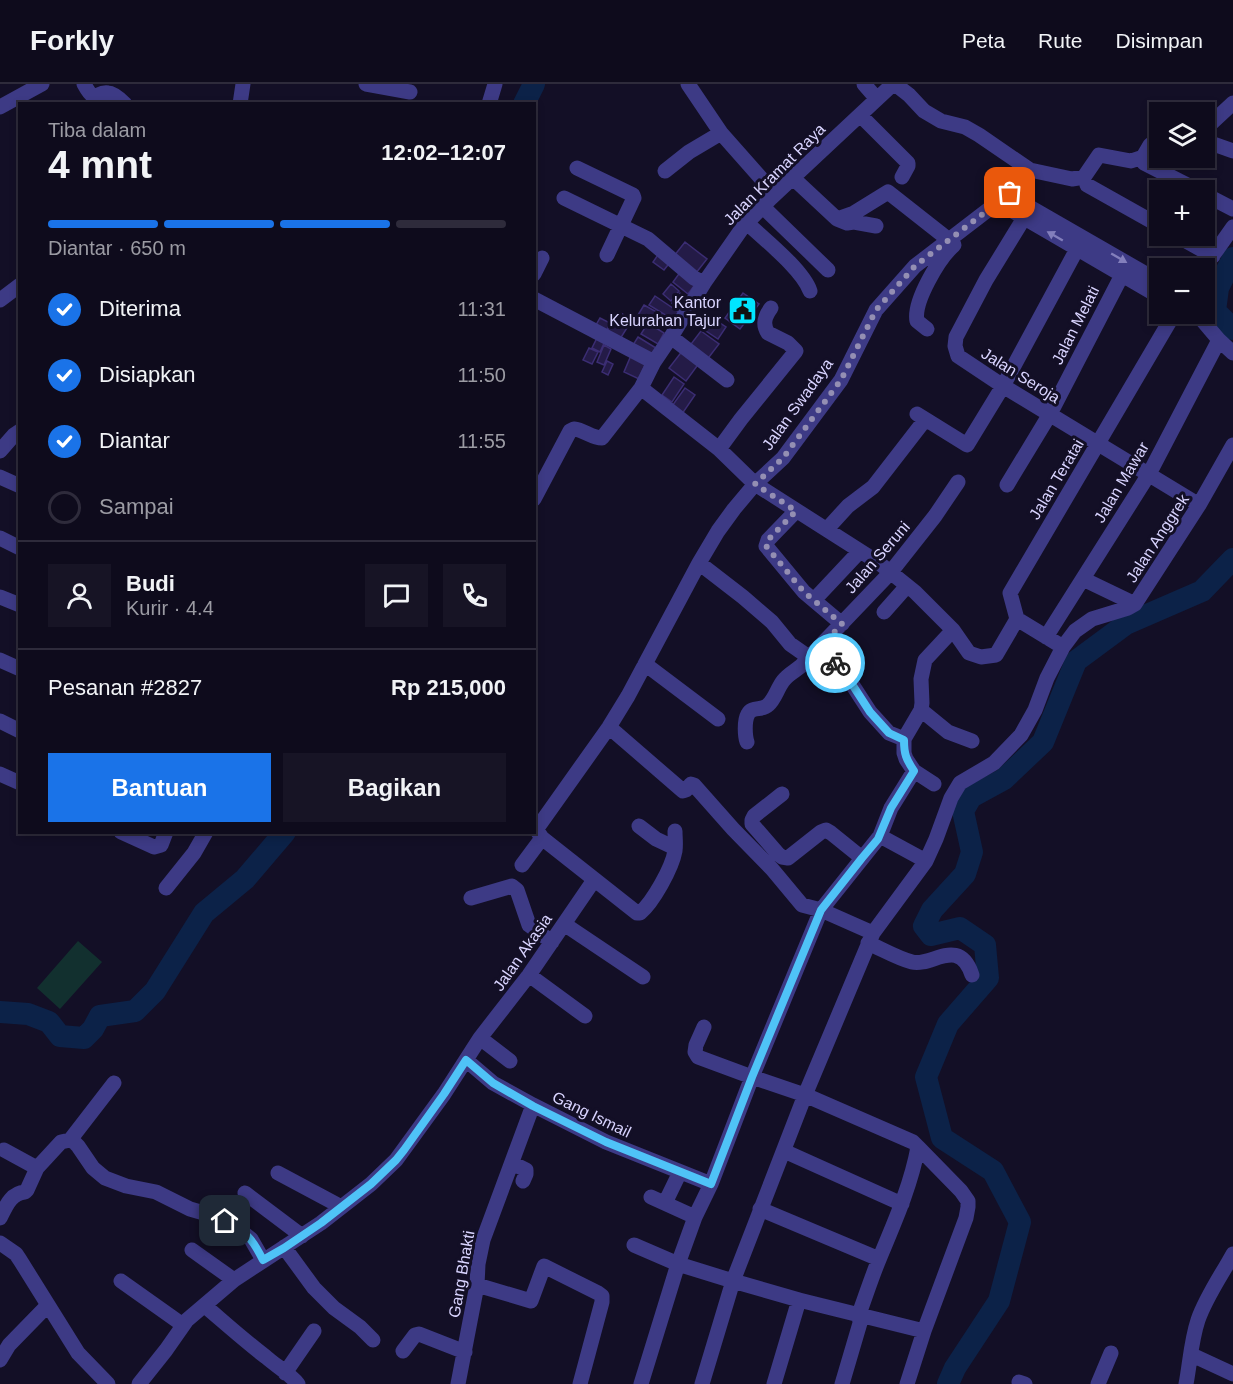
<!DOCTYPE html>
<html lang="id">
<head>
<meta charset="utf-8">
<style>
  :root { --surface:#0e0b1c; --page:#171425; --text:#f1f3f6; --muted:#9b9ba3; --line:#2e2b3b; --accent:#1a73e8 }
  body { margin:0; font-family:Helvetica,sans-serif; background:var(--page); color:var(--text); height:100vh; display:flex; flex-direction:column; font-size:22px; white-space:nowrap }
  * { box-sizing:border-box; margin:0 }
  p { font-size:20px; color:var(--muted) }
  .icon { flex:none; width:33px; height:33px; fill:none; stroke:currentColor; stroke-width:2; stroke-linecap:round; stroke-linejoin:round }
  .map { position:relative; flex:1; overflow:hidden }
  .details { position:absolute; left:18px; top:18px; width:518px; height:732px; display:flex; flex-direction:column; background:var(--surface); border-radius:0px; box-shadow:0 3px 9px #0003,0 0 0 2px var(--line) }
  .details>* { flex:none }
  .buttons { position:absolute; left:1149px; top:18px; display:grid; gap:12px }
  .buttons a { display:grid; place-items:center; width:66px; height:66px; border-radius:0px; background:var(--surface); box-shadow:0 3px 9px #0003,0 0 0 2px var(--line); font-size:30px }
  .pin { position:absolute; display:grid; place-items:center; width:51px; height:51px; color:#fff; margin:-26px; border-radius:12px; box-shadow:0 3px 9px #0006 }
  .courier { position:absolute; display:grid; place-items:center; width:60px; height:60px; margin:-30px; border:4px solid #4fc3f7; border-radius:50%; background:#fff; color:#222; box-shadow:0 2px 8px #0007 }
  .head em { font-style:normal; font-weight:700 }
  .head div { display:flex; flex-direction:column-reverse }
  .head { display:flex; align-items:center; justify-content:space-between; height:102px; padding:0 30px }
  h1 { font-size:39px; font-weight:700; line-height:45px }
  .bar { display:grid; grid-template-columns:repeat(4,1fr); gap:9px 6px; align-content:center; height:72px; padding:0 30px }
  .bar i { height:8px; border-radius:4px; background:var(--line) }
  .bar .active { background:var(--accent) }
  .bar p { grid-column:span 4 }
  .line { display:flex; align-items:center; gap:15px; padding:0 30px; border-top:2px solid var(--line) }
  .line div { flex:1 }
  .round { display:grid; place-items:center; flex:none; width:63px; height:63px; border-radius:0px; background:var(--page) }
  ol { padding:0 30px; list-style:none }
  li { display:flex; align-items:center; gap:18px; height:66px }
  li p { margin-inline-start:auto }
  li .icon { padding:6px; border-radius:50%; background:var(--accent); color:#fff; stroke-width:4 }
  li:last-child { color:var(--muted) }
  li i { width:33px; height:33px; border:3px solid var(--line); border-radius:50% }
  .button { display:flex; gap:12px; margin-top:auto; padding:12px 30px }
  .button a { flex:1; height:69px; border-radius:0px; background:var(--accent); color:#fff; font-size:24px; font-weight:700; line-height:69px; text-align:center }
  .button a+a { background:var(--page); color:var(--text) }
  header { display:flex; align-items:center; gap:36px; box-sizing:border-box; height:84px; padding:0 30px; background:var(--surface); border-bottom:2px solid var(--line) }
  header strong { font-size:28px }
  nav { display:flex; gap:33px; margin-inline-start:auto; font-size:21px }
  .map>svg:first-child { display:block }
</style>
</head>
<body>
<header>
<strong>Forkly</strong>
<nav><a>Peta</a><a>Rute</a><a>Disimpan</a></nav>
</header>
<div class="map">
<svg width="1233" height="1300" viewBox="0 0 1233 1300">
  <rect width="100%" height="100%" fill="#130f26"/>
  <path fill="#12302f" d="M78 857 102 878 60 925 37 904Z"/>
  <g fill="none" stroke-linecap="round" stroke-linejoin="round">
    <path stroke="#0c2248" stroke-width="22" d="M524 20 534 0
      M1233 174 1218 204 1215 227 1233 245
      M0 928 28 930 49 938 60 952 84 954 93 945 100 932 135 927 155 907 204 829 245 795 285 748
      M948 1300 955 1284 999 1217 1020 1138 993 1087 942 1054 926 993 948 940 988 894 985 861 960 844 931 851 924 842 932 826 965 790 972 768 963 727 971 713 1004 695 1043 658 1076 577 1126 540 1202 507 1233 475"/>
  </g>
  <path fill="#241b47" stroke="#3b2d73" stroke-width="1.5" d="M685 158 707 175 696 189 674 172Z
    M660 168 671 177 664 186 653 178Z
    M681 187 697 198 688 210 673 198Z
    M671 200 679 207 671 217 663 210Z
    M680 209 690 216 682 226 672 219Z
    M743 209 759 220 740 245 725 234Z
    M655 212 680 229 675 237 649 221Z
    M644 221 662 231 656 241 638 231Z
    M619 228 632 236 620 255 607 247Z
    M711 233 726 243 718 255 703 245Z
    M600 234 610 239 607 246 596 241Z
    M648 239 664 249 658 260 641 250Z
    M701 247 719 260 706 277 688 264Z
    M638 253 656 264 651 272 633 261Z
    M597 254 605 257 600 268 592 264Z
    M604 261 611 265 604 281 597 278Z
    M589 264 598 268 592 280 583 276Z
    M683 266 700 278 686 297 669 284Z
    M632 269 647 276 639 295 624 288Z
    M607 277 613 280 608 291 602 288Z
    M674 293 684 300 672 318 662 311Z
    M685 304 695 311 682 330 672 322Z"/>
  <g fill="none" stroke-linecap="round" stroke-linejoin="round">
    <path stroke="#3d3a85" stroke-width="15" d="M84 0C96 22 95 7 108 9 114 9 121 16 125 20
      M366 0 410 8
      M688 0 721 49 775 110
      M864 0 877 15
      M893 0 770 115 743 143 704 199 671 253 654 278 641 304 719 365 755 400 879 479 915 508 953 546 969 569 981 573 996 571 1017 535
      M895 0 909 11 924 27 941 37 965 43 979 51 1030 86 1072 95 1084 93 1099 71 1131 77 1143 73 1150 61 1160 53
      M240 20 243 0
      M489 20 495 0
      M0 23 42 0
      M860 31 908 79V82L902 93
      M1204 46 1233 19
      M1205 57 1233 67
      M1144 79 1197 106
      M577 84 633 111 634 114 632 118 607 171
      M665 87 689 68 721 49
      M793 94 837 135 847 139 854 138 876 142
      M1087 101 1160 142
      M1204 110 1233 125
      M564 114 648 155 694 194 704 199
      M1014 114 1160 198
      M1004 122 1160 213
      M763 123 828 186
      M1024 134 986 196 956 253 955 262 958 272 1003 302 1199 421
      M837 135 854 129 888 108 949 156
      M747 139C764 155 803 186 810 207
      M1177 152 1213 172
      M1204 184 1233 143
      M534 190 542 174
      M534 215 654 278
      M0 216 20 201
      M1197 230 1219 256 1233 269
      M927 245 917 237C913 218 939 174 954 161
      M671 253 727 296
      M917 330 967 361 1003 302 1077 165
      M719 365 741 335 796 267 788 259 768 249C762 240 765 232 771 224
      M0 367 14 351 20 347
      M0 393 20 402
      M1007 401 1050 330 1122 191
      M534 415 570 347 574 345C584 346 592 354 602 354L641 304
      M796 427 768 456 766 462 804 508 842 540
      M827 445 848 422 873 403 921 341
      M0 454 20 464
      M699 479 743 513 772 538 790 560 810 574
      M1083 495 1135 520
      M0 513 20 521
      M814 516 860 467
      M884 528 907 502
      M1046 553 1149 390 1219 256
      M820 563 848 594 870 628 889 649 904 655
      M1063 563 1017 535 1010 509 1174 230
      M0 576 20 585
      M645 580 718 635
      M921 626 948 648 972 657
      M0 637 20 647
      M609 643 683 707 686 706 691 700 694 701 733 745 772 785 802 821 821 826 873 849
      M747 658C745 652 744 637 748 630 752 622 762 627 768 621 775 615 777 605 783 597 787 591 795 587 801 582L890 489 935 432 958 398
      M0 690 20 699
      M934 700 914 687 906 675 904 669V655L921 626 922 619 921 595 925 576 953 546
      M782 710 754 732 752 736V740L778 770 782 773 788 774 821 748 826 746 831 749 862 774
      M639 742 656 755 675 764
      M675 747C675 754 676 760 675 767 672 784 653 818 640 829H637L542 754 538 748V743L609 643 628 612 699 479 718 447 734 425 755 400 783 374 841 296 876 226 915 182 1010 109 1030 86
      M121 748 154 763 161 761 166 748
      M880 752 891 724 914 687
      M522 781 542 754
      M166 804 194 769 206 748
      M471 814 512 802 517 806 529 841 552 858
      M564 840 643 893
      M868 859C882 865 897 874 912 878 932 883 959 852 972 891
      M529 891 585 932
      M704 943 696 961 695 968 698 973 752 993 805 1011 913 1058 918 1063C911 1101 895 1137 880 1173 872 1192 866 1211 859 1230L860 1239 842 1300
      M480 954 510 977
      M466 976 493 999 533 1021 606 1058 711 1100
      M70 1056 74 1058 78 1062 93 1084 105 1094 126 1102 156 1108 190 1125 214 1132 236 1143 251 1155 263 1176
      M70 1056 114 999
      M4 1066 37 1084
      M784 1067 902 1120
      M512 1079 526 1086V1090L523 1097
      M278 1089 336 1120 339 1124
      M245 1109 302 1152
      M665 1119 680 1088
      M760 1125 879 1175
      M695 1133 711 1100 752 993 821 826 880 752 926 777
      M0 1134C6 1122 11 1109 25 1108L27 1106 37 1084 61 1058 70 1056
      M0 1159 16 1170 20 1176 78 1269 108 1300
      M634 1161 678 1180 733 1197 799 1216 924 1247
      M284 1163 314 1204 334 1224 360 1243 373 1256
      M192 1166 234 1196
      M121 1197 183 1241
      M477 1201 531 1217 544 1182 598 1209 602 1212V1218L580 1300
      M205 1222C225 1239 245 1257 266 1273 275 1281 291 1291 298 1300
      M403 1267 415 1251 419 1250 465 1268
      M1192 1271 1233 1290
      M0 1276 9 1261 48 1221
      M285 1289 314 1247
      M1019 1298 1025 1300
      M139 1300 166 1266 187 1236 234 1196 321 1139 371 1100 396 1076 444 1010 480 954 529 891 594 796
      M458 1300 477 1201 478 1180 483 1156 533 1021
      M641 1300 678 1180 695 1133 651 1113
      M702 1300 733 1197 805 1011 873 849 926 777 936 755 951 714 960 699 994 679 1021 651 1035 626 1047 594 1063 563 1075 547 1092 535 1128 524 1135 520 1199 421 1233 361
      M774 1300 799 1216
      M907 1300 924 1247 966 1134 968 1123V1117L961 1107 918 1063
      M1098 1300 1111 1269
      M1186 1300C1190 1279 1191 1257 1198 1236 1206 1213 1221 1192 1233 1170"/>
  </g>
  <defs><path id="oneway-solid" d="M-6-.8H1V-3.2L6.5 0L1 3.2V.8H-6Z" transform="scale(1.5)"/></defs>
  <g fill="#837fbc">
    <use href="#oneway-solid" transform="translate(1055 152) rotate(-150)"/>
    <use href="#oneway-solid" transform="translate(1119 174) rotate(30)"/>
  </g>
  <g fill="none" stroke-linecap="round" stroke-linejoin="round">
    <path stroke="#948fb3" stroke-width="6" stroke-dasharray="0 10.8" d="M835 579 820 563 842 540 804 508 766 462 768 456 796 427 755 400 783 374 841 296 876 226 915 182 1010 109"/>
    <path stroke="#4fc3f7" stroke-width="8" d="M225 1137C247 1149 252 1154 263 1176L284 1164 321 1139 371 1100 396 1076 404 1066 444 1010 466 976 493 999 533 1022 606 1058 711 1100 752 993 821 826 862 774 878 755 891 724 914 687C906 675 904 670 904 656L889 649 870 628 848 594 835 579"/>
  </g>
  <defs>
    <symbol id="civic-square" viewBox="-11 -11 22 22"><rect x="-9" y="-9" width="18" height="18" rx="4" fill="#00e5ff" stroke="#130f26"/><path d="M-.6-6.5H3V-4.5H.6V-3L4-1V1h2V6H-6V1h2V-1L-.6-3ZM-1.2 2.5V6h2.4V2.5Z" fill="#111"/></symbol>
  </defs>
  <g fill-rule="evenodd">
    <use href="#civic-square" x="726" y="210" width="33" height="33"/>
  </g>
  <g text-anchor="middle" stroke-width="6" stroke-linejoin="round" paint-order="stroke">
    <g font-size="16" fill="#d9d4ff" stroke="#130f26">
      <text transform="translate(774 90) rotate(-45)" y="6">Jalan Kramat Raya</text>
      <text transform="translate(1075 241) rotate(-63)" y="6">Jalan Melati</text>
      <text transform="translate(1021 291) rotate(32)" y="6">Jalan Seroja</text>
      <text transform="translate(797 320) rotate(-54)" y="6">Jalan Swadaya</text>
      <text transform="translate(1056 395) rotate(-59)" y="6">Jalan Teratai</text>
      <text transform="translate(1121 398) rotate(-59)" y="6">Jalan Mawar</text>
      <text transform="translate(1157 454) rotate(-57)" y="6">Jalan Anggrek</text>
      <text transform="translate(877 473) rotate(-49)" y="6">Jalan Seruni</text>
      <text transform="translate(522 868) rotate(-55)" y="6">Jalan Akasia</text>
      <text transform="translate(592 1030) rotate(26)" y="6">Gang Ismail</text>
      <text transform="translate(461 1190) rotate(-80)" y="6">Gang Bhakti</text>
    </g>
    <g font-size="16" fill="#d9d4ff" stroke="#130f26" text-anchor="end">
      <text x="721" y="224">Kantor<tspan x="721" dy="18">Kelurahan Tajur</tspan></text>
    </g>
  </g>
</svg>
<div class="buttons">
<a><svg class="icon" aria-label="layers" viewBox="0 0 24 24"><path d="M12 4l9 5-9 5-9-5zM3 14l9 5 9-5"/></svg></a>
<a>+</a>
<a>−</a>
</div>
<div class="pin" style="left:1010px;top:109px;background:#ea580c"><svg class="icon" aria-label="bag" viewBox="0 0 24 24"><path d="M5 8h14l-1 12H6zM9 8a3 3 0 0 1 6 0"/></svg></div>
<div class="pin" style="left:225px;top:1137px;background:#1f2937"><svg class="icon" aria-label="home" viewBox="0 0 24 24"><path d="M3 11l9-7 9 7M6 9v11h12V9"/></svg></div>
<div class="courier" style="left:835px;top:579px"><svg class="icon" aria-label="bike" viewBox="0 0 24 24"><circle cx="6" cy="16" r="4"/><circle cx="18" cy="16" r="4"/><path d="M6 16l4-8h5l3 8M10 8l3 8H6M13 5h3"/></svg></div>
<section class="details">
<div class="head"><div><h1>4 mnt</h1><p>Tiba dalam</p></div><em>12:02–12:07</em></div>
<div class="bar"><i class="active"></i><i class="active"></i><i class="active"></i><i></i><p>Diantar · 650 m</p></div>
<ol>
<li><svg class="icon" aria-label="check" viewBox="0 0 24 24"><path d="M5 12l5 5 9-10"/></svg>Diterima<p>11:31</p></li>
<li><svg class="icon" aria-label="check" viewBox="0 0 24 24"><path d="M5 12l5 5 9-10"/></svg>Disiapkan<p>11:50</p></li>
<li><svg class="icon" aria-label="check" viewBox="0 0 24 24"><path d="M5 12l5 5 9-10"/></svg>Diantar<p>11:55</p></li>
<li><i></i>Sampai</li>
</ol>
<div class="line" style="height:108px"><a class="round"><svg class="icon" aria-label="person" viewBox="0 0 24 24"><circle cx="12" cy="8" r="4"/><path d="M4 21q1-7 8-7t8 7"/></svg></a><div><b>Budi</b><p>Kurir · 4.4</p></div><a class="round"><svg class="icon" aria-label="chat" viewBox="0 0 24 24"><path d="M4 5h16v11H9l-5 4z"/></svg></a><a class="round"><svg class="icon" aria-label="phone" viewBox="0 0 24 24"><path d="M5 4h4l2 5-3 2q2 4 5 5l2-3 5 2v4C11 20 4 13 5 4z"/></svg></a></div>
<div class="line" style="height:78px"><div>Pesanan #2827</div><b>Rp 215,000</b></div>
<div class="button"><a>Bantuan</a><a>Bagikan</a></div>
</section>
</div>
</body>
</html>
